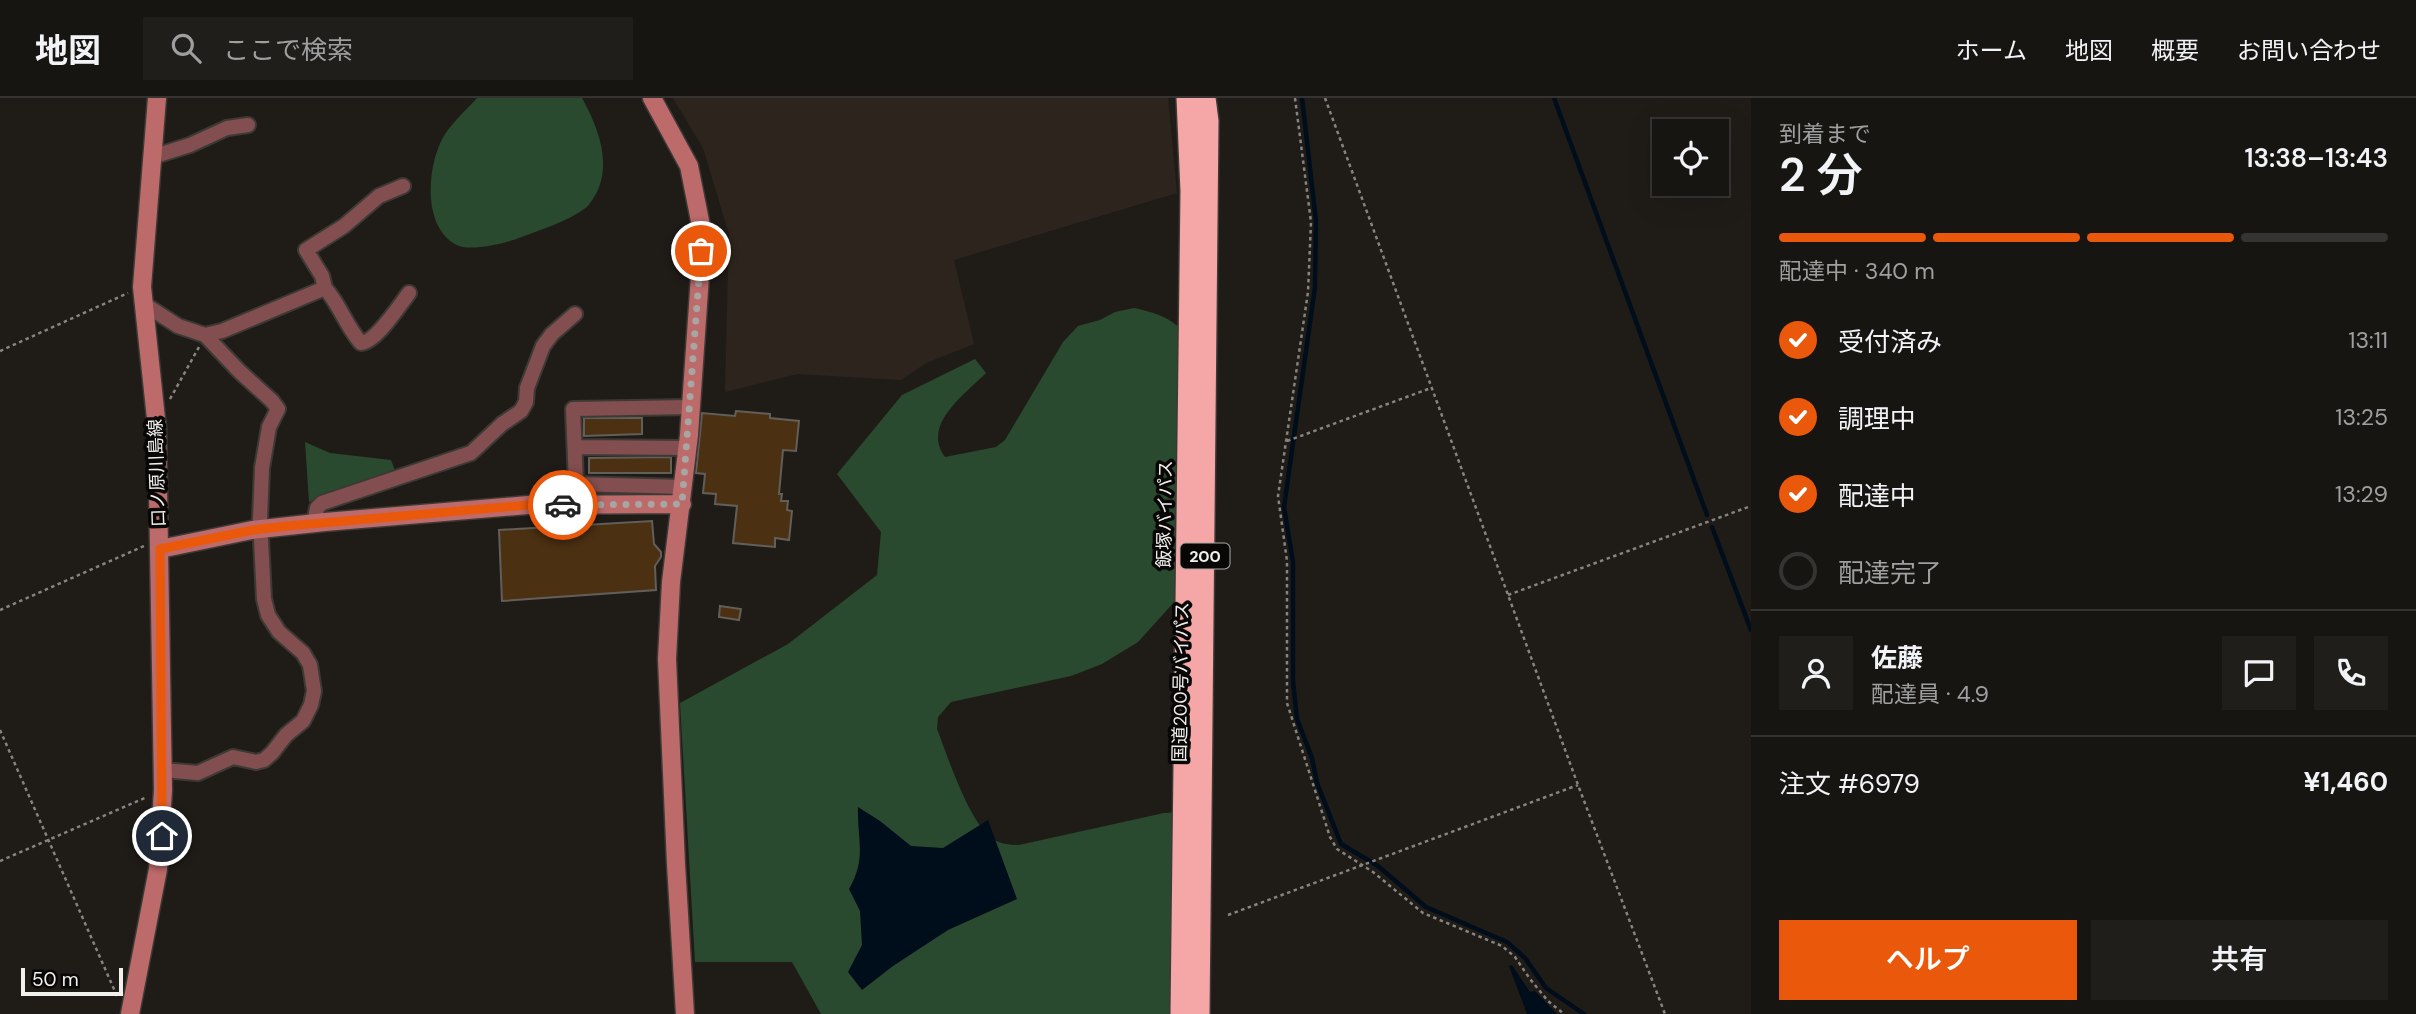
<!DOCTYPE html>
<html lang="ja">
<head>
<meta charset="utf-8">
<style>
  :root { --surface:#171512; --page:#201e1b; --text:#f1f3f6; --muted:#9e9f9f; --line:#363432; --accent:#ea580c }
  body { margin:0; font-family:"DM Sans","Noto Sans JP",sans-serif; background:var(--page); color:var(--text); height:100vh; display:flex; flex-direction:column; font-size:26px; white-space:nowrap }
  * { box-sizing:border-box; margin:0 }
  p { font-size:23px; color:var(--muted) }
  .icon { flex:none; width:38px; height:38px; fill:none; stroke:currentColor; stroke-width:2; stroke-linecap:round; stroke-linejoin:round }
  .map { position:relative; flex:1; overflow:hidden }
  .side { display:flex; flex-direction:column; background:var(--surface); width:665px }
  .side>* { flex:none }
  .controls { position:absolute; left:1652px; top:21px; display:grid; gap:14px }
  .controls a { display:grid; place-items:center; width:77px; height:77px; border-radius:0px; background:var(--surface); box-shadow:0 7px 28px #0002,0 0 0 2px var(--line); font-size:35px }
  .scale { position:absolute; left:21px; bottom:18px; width:102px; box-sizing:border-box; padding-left:7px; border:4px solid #f2f0ed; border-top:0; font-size:19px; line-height:24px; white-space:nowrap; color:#f2f0ed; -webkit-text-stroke:5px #080706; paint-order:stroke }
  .pin { position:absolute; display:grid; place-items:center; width:60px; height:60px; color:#fff; margin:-30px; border:4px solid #fff; border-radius:50%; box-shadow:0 2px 7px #0007 }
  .courier { position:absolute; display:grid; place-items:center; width:70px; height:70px; margin:-35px; border:5px solid #ea580c; border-radius:50%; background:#fff; color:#222; box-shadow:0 2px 9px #0007 }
  .headline em { font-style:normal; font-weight:600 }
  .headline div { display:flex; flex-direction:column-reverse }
  .headline { display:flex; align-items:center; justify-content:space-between; height:119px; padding:0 28px }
  h1 { font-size:46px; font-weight:600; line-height:52px }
  .bar { display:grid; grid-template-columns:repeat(4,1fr); gap:10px 7px; align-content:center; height:84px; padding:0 28px }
  .bar i { height:9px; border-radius:5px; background:var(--line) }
  .bar .current { background:var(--accent) }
  .bar p { grid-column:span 4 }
  .line { display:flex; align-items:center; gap:18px; padding:0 28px; border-top:2px solid var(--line) }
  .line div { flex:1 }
  .round { display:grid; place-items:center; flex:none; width:74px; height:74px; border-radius:0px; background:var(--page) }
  ol { padding:0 28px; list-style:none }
  li { display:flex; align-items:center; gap:21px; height:77px }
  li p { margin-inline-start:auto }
  li .icon { padding:7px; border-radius:50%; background:var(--accent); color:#fff; stroke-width:4 }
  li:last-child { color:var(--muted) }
  li i { width:38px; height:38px; border:4px solid var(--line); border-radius:50% }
  .button { display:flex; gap:14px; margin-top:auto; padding:14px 28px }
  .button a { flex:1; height:80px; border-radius:0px; background:var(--accent); color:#fff; font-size:28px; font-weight:600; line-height:80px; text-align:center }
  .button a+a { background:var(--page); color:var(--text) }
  header { display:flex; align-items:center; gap:42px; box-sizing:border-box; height:98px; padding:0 35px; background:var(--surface); border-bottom:2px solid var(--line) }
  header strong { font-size:33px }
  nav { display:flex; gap:38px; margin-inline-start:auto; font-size:24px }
  .search { width:490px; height:63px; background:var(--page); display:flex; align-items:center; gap:18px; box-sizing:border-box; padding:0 24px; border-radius:0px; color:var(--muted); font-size:26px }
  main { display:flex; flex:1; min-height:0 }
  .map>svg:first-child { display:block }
</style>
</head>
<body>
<header>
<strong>地図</strong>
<div class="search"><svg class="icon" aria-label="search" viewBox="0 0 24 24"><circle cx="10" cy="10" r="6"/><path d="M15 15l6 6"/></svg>ここで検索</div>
<nav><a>ホーム</a><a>地図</a><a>概要</a><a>お問い合わせ</a></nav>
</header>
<main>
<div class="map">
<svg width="1751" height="916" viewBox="0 0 1751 916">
  <rect width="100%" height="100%" fill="#1f1c18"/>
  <path fill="#2d251d" d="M673 0H1168L1177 95 954 162 974 246 926 265 901 282 797 276 725 294 729 136 703 50Z"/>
  <path fill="#294a2f" d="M477 0H582C598 29 612 65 596 96 593 100 591 105 587 109 567 124 542 131 519 140 506 145 469 154 457 147 421 129 427 65 445 36 454 23 467 11 477 0Z
    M1134 210C1162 216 1172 221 1192 241L1185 492 1138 544 1102 566 1071 578 951 604 938 619 937 631C948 659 969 725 993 741 1001 746 1009 747 1019 747L1164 715 1187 714 1179 916H821L792 864H695L680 605 788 546 877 477 881 434 837 376 902 297 975 261 986 275C965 296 921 327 945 359L996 349 1005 342 1063 244 1078 228 1100 222 1115 214Z
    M305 344 330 355 391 362 396 375 309 404Z"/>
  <path fill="#000d1b" d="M858 709 880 723 911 748 943 750 988 722 1017 801 948 832 893 868 862 892 848 874 862 847 860 813 849 791C867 760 857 742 858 709Z
    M1512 867 1530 894 1535 893 1557 916H1527L1509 868Z"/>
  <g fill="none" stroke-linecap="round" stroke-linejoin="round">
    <path stroke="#000d1b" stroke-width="4.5" d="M1302 0 1316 123 1315 189 1284 409 1293 464V583L1297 621 1312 660 1317 685 1341 746 1378 768 1426 809 1507 844 1525 860 1546 890 1584 916
      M1554 0 1707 417
      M1712 429 1751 532"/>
  </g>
  <path fill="#4b3012" stroke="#625e5a" stroke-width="2" d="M736 313 770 316V320L799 323 796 353 783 352 779 396H782L781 403H788L787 412 792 413 789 442 775 440V449L733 445 737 408 715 406 716 396 703 395 705 376 696 375 702 315 735 318Z
    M584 320H642V336L584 338Z
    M671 359V375H589V360Z
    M652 423 654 446 661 454V459L655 468 656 492 502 503 499 432Z
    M720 508 741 511 739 522 719 519Z"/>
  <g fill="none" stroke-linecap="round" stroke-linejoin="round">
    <defs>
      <path id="street" d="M152 59 190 47 227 30 248 27
        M325 190C340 207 346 228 361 245 376 244 399 208 409 195
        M144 206 178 228 205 237 222 233 325 190 322 178 306 152 344 128 379 98 403 88
        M575 349 687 350
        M683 389 576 386 573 311 691 309
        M314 426 317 410 322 405 471 355 502 326 521 313 526 304 527 290 543 248 552 236 575 216
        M162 672 198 675 233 659 256 664 264 662 272 655 286 637 303 623 311 607 314 593 310 567 303 555 279 534 268 517 264 501 260 421 262 370 269 329 278 311 272 303 239 273 205 237"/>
      <path id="secondary" d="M652 0 689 68 701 128 700 178 689 337 671 484 667 561 676 766 685 916
        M160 451 252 432 325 424 528 407 682 406
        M130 916 158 771 163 692 157 330 142 189 157 0"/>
      <path id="highway" d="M1181 916 1191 93 1187 0
        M1199 916 1208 23 1205 0"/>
    </defs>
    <use href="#street" stroke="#3d3a36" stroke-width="18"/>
    <use href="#secondary" stroke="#3d3a36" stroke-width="21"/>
    <use href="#highway" stroke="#3d3a36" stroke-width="24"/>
    <path stroke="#868480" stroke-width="2.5" stroke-dasharray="3.5 3.5" stroke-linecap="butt" d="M1295 0 1311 124 1308 194 1278 398 1287 463V605L1330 739 1337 751 1373 774 1423 815 1502 848 1515 859 1530 881 1548 903 1564 916
      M1325 0 1578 687 1665 916
      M0 253 128 195
      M170 301 199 249
      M1287 343 1431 290
      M1508 497 1751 408
      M0 512 144 448
      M0 632 117 898
      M0 763 147 699
      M1228 817 1578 687"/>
    <use href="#street" stroke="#834e4f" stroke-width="14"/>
    <use href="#secondary" stroke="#bd6a6b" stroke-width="18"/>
    <use href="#highway" stroke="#f5a6a6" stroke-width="21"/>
  </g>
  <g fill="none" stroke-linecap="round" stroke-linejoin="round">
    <path stroke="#a8a6a2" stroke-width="7" stroke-dasharray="0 12.6" d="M563 407 682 406 701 153"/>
    <path stroke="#ea580c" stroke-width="9" d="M162 738 160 451 253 432 287 428 528 407H563"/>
  </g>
  <g text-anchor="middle" stroke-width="7" stroke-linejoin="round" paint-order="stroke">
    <rect fill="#080706" stroke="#acaaa8" stroke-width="2" x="1180.5" y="445.5" width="49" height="25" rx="5"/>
    <g font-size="16" font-weight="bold" fill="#f2f0ed">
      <text x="1205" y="464">200</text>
    </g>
    <g font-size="18" fill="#f2f0ed" stroke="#080706">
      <text transform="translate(157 375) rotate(-92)" y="6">口ノ原川島線</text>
      <text transform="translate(1165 416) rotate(-89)" y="6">飯塚バイパス</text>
      <text transform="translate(1181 584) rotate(-89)" y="6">国道200号バイパス</text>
    </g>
  </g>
</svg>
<div class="controls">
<a><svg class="icon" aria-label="locate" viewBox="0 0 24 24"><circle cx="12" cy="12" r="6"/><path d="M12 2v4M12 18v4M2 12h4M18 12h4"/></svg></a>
</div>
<div class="scale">50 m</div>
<div class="pin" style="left:701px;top:153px;background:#ea580c"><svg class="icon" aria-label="bag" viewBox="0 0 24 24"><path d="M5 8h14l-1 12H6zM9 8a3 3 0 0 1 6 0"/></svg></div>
<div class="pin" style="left:162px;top:738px;background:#1f2937"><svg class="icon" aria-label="home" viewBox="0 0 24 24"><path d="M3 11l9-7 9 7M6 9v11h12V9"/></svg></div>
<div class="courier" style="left:563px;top:407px"><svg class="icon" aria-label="car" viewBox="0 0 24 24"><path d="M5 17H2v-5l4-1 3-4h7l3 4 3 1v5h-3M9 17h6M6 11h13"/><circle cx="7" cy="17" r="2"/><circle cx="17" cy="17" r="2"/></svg></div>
</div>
<section class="side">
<div class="headline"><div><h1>2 分</h1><p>到着まで</p></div><em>13:38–13:43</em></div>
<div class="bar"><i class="current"></i><i class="current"></i><i class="current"></i><i></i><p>配達中 · 340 m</p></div>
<ol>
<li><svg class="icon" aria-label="check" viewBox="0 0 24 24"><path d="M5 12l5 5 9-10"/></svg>受付済み<p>13:11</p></li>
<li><svg class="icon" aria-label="check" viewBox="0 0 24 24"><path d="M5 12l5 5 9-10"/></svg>調理中<p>13:25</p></li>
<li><svg class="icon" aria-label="check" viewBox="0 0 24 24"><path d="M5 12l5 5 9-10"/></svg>配達中<p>13:29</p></li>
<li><i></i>配達完了</li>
</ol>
<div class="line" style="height:126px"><a class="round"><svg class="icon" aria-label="person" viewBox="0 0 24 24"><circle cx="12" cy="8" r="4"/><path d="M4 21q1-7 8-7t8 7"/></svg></a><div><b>佐藤</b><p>配達員 · 4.9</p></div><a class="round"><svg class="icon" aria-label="chat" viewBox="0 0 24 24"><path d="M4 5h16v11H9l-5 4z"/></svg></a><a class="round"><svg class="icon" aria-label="phone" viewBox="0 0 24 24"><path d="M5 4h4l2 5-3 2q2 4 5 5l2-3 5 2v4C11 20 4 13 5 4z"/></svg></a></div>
<div class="line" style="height:91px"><div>注文 #6979</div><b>¥1,460</b></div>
<div class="button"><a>ヘルプ</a><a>共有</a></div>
</section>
</main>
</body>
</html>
